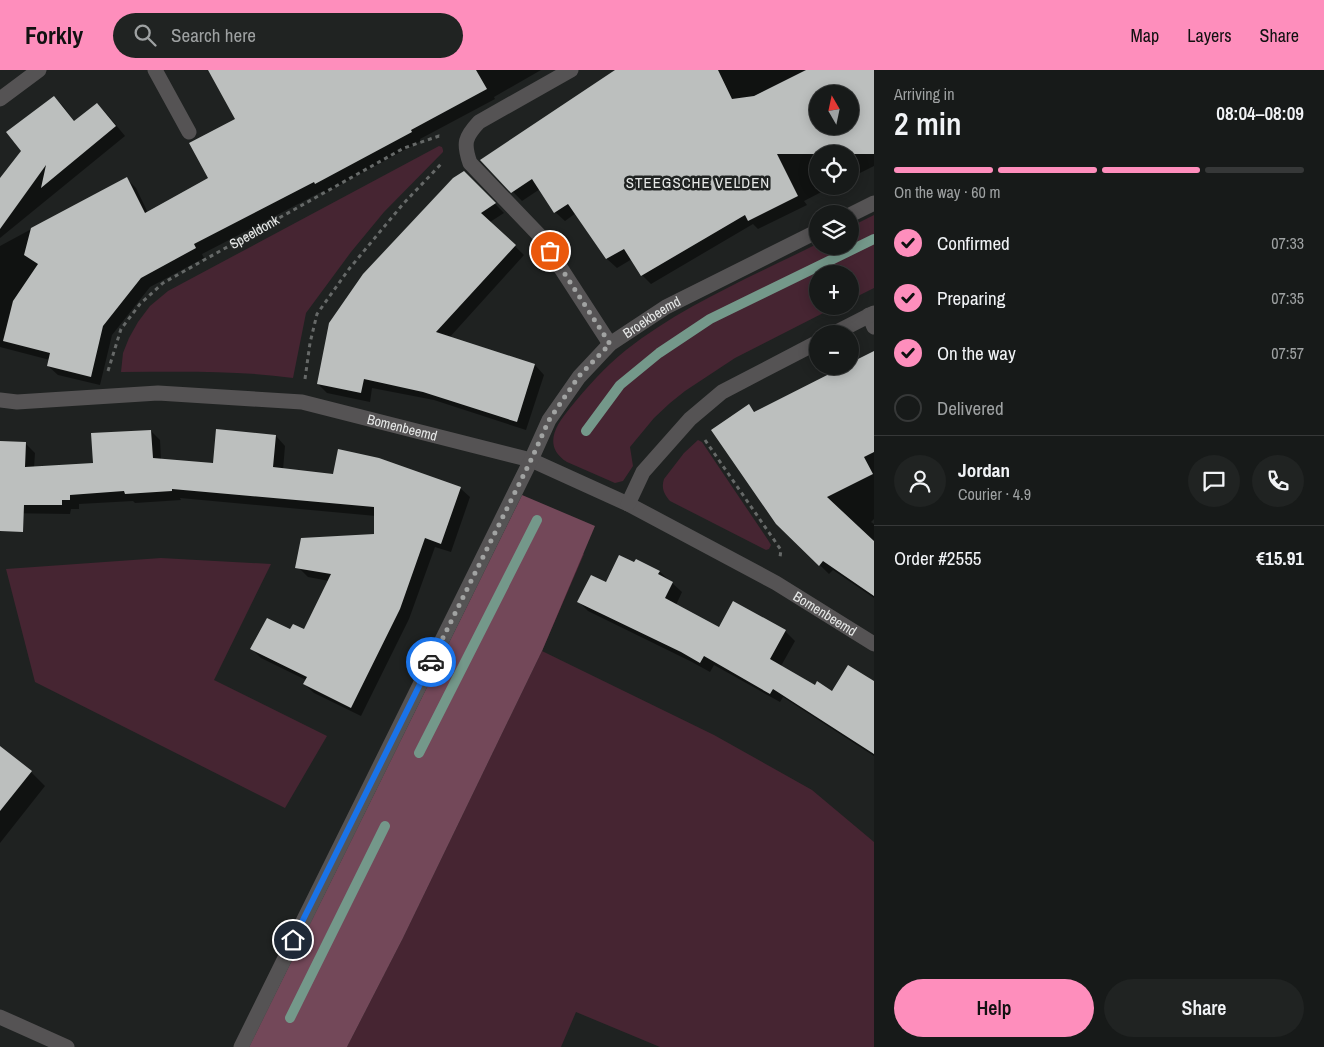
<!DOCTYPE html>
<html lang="en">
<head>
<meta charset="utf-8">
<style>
  :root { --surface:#171a19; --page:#202322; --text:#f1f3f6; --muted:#9ea1a2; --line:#363838; --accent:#fe8ebc }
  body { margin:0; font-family:"Archivo Narrow",sans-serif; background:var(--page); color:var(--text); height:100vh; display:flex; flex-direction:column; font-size:19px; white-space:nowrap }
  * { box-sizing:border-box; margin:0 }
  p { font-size:16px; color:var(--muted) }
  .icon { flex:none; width:28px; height:28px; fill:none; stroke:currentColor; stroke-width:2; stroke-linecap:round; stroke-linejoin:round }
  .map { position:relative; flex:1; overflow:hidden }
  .sheet { display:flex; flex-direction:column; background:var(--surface); width:450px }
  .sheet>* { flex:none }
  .needle { width:32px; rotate:351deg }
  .controls { position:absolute; left:809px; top:15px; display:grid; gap:10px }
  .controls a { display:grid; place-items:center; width:50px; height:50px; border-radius:50%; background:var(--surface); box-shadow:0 2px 12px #0003,0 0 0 1px var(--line); font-size:25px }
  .pin { position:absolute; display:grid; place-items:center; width:42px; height:42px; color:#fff; margin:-21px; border:2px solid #fff; border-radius:50%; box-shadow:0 1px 5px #0007 }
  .courier { position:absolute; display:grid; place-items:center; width:50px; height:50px; margin:-25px; border:4px solid #1a73e8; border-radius:50%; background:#fff; color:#222; box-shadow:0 1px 6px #0007 }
  .overview em { font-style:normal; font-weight:600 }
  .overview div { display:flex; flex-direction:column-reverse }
  .overview { display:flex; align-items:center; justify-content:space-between; height:85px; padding:0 20px }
  h1 { font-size:32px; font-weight:600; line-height:38px }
  .bar { display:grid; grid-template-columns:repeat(4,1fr); gap:8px 5px; align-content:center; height:60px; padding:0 20px }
  .bar i { height:6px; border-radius:4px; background:var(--line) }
  .bar .current { background:var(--accent) }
  .bar p { grid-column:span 4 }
  .line { display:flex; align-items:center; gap:12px; padding:0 20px; border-top:1px solid var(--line) }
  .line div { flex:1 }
  .round { display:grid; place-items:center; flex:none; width:52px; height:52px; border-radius:26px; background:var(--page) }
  ol { padding:0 20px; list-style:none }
  li { display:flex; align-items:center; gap:15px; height:55px }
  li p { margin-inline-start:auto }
  li .icon { padding:5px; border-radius:50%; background:var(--accent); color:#111; stroke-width:4 }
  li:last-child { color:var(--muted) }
  li i { width:28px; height:28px; border:2px solid var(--line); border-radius:50% }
  .action { display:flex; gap:10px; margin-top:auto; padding:10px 20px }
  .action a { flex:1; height:58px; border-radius:30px; background:var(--accent); color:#111; font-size:20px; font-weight:600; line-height:58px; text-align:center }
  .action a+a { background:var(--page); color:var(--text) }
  header { display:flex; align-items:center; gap:30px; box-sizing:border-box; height:70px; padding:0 25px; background:var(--accent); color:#111 }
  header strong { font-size:24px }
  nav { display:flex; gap:28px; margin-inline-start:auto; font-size:18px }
  .search { width:350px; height:45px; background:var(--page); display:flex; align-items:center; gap:12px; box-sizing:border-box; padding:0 18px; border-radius:28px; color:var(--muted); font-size:19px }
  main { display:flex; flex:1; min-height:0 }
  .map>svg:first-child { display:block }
</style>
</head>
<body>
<header>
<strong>Forkly</strong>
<div class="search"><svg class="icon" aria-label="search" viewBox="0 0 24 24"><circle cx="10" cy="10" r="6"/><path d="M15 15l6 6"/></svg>Search here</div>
<nav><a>Map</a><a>Layers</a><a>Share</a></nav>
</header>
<main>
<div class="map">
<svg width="874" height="977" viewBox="0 0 874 977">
  <rect width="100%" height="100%" fill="#1f2221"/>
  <path fill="#462532" d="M439 76 442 77 443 80V82L384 142 351 182 306 243 293 308C236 300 179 302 121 302L123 283 129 268 138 252 150 236 168 221Z
    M874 145V218L850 230V204H818V236H837L735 288 685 321 670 333 654 348 630 377 633 396 623 411 615 413 567 392C542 376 556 355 570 338 587 317 605 297 626 280 682 236 753 206 817 174L818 176H850V157Z
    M698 370 702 372 768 470 771 475 769 479 766 480 670 431C664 424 661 418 664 409L684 383Z
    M520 455 584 484 542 581 714 665 812 720 874 772V977H660L576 942 561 977H347L403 868 542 581Z
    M161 488 271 494 214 610 327 666 285 738 35 612 6 499Z"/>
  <path fill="#734859" d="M522 425 595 456 542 581 403 868 347 977H249Z"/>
  <path fill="#0007" fill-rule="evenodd" d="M209 0H541L494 27 495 29 420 69 421 71 325 123 323 121 202 184 204 188 150 217 112 265 100 315 58 305 48 296 50 290 0 277V176L126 108 136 118 148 143 210 109 236 49Z
    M617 0H858L874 22V96L850 108V84H818V116H833L804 131 807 135 758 159 753 154 651 214 642 205 632 189 617 198 607 189 576 143 565 151 555 142 540 119 522 131 482 90ZM818 24H850V56H818Z
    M54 27 63 36 75 52 97 34 106 43 125 66 0 168V110L22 81Z
    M464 102 504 143 490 152 524 185 449 268 535 295 544 305 526 360 434 330 372 318 370 332 327 323 318 314Z
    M874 283V449L871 452 874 454V528L833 500 829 504 777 453 749 335 756 343 850 296V295Z
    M151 361 160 370 161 390 214 394 276 366 285 376 283 400 460 418 470 427 451 482 435 477 409 549 361 646 314 623 304 614 306 610 261 588 252 579 291 561H304L329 511 308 507 299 498 375 466 376 446 180 428 181 430 135 433 133 431 79 434V439H71L70 444 0 443V373H25L35 383 34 398 94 394Z
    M660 502 682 522 676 535 719 559 785 561 795 571 781 596 816 616 832 622 874 613V686L783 627 780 632 714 595 710 602 692 592 588 541 579 532 606 514Z
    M0 678 31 702 45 716 0 773Z"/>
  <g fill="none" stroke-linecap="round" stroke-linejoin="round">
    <path stroke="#74988a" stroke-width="10" d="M586 361 620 315 659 283 710 249 874 169
      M419 683 537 450
      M290 948 385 756"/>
  </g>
  <path fill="#bcbfbe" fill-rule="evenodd" d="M208 0H476L487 19 411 60 412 62 315 114 314 112 194 174 196 178 141 208 103 256 91 307 47 296 50 283 3 271 13 231 38 194 24 185 31 158 127 107 145 143 208 108 189 73 235 49Z
    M615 0H718L732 29 754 26 806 0H874V84H777L798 126 748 151 745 145 641 206 624 179 606 189 568 134 554 143 532 109 511 123 480 90ZM818 24H850V56H818Z
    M54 26 74 51 97 33 116 56 41 118 46 95 0 159V108L21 81 6 62Z
    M464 101 496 133 481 143 516 175 436 262 535 294 517 352 423 322 364 309 361 323 317 314 329 253 363 204 453 108Z
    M874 281V382L864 387 873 404 827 427 874 471V526L823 491 819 496 776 454 711 360 749 334 754 342 845 296H850V293Z
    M216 359 276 365 273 397 333 404 338 379 379 388 461 417 441 474 425 468 400 539 351 638 303 614 307 607 250 579 267 548 290 559 293 554 304 559 331 504 295 498 301 468 374 464V437L172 419V421L125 424 124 421 70 425V430H62V435H24L23 462 0 461V371L26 372 25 397 93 393 91 363 151 360 153 388 213 393Z
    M619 485 634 492 636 489 660 501 658 504 673 512 665 528 719 557 733 531 786 560 770 589 815 615 817 611 832 621 848 595 874 611V684L773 619 770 624 704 586 700 593 681 582 577 532 591 505 606 512Z
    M0 676 32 701 0 741Z"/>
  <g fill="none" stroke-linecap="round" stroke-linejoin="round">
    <g stroke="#666968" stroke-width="3" stroke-dasharray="4 4" stroke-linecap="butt">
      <path id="s1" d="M108 301 121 259 140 234 163 213 404 78 439 66 443 67"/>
      <path d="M305 309 310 273 317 244 349 199 403 134 443 92"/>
      <path d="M705 370 781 480 780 487"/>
    </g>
    <path stroke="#555354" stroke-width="15" d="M155 0 189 62
      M869 245 874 257"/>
    <g stroke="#555354" stroke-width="15">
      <path d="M571 0 479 52C465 67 463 73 470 93L540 166 610 274"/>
      <path d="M0 29 39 0"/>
      <path d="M850 145 874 133"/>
      <path d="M833 264 874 243"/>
      <path id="s2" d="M0 330 17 332 158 323 302 332 531 390 628 434 776 513 874 574"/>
      <path d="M628 434 643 402 690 349 722 322 818 272"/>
      <path d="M0 947 67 977"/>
      <path id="s3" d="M241 977 531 390 549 350 579 307 610 274 666 237 818 161"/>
    </g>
  </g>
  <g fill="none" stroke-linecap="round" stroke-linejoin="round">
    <path stroke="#a1a3a2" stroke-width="5" stroke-dasharray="0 9" d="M431 592 531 390 549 350 579 306 610 274 550 181"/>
    <path stroke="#1a73e8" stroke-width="6" d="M293 870 431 592"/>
  </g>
  <g text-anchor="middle" stroke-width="5" stroke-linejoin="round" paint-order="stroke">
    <g font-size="14" fill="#e7e9e8" stroke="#1f2221">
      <text dy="5" stroke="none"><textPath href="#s1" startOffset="211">Speeldonk</textPath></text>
      <text dy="5" stroke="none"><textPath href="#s3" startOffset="846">Broekbeemd</textPath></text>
      <text dy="5" stroke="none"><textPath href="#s2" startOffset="406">Bomenbeemd</textPath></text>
      <text dy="5" stroke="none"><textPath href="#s2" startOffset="871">Bomenbeemd</textPath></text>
    </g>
    <g font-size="15" letter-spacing="1" fill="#e7e9e8" stroke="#1f2221">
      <text x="698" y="118">STEEGSCHE VELDEN</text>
    </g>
  </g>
</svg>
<div class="controls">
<a><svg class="needle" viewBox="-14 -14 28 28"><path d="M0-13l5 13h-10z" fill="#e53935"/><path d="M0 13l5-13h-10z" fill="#9ea1a2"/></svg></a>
<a><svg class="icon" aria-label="locate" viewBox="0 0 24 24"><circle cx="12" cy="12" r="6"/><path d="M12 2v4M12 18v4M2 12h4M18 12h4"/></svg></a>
<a><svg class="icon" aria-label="layers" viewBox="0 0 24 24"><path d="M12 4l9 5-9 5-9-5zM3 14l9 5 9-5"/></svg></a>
<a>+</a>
<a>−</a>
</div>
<div class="pin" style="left:550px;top:181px;background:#ea580c"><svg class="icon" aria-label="bag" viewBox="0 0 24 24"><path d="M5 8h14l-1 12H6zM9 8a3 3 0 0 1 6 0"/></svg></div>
<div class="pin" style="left:293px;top:870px;background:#1f2937"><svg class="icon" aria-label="home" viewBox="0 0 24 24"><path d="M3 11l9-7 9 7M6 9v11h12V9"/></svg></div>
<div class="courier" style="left:431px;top:592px"><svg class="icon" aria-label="car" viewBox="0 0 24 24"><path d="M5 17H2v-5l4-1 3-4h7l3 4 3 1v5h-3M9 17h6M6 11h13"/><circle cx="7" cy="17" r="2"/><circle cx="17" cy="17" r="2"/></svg></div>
</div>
<section class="sheet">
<div class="overview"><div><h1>2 min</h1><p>Arriving in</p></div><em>08:04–08:09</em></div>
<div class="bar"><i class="current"></i><i class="current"></i><i class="current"></i><i></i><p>On the way · 60 m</p></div>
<ol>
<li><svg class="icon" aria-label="check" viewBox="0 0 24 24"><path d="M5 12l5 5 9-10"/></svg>Confirmed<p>07:33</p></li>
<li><svg class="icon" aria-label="check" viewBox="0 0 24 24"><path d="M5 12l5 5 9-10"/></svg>Preparing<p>07:35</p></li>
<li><svg class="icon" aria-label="check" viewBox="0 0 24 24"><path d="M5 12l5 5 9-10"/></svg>On the way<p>07:57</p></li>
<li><i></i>Delivered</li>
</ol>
<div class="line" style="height:90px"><a class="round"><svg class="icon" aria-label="person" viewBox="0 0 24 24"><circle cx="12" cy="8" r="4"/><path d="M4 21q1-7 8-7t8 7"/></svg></a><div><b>Jordan</b><p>Courier · 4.9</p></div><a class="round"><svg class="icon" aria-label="chat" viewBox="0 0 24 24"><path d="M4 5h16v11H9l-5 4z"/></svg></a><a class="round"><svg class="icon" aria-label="phone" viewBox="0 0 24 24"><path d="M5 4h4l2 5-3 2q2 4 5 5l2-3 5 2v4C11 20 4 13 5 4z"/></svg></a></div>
<div class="line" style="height:65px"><div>Order #2555</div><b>€15.91</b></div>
<div class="action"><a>Help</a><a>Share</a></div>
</section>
</main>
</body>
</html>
